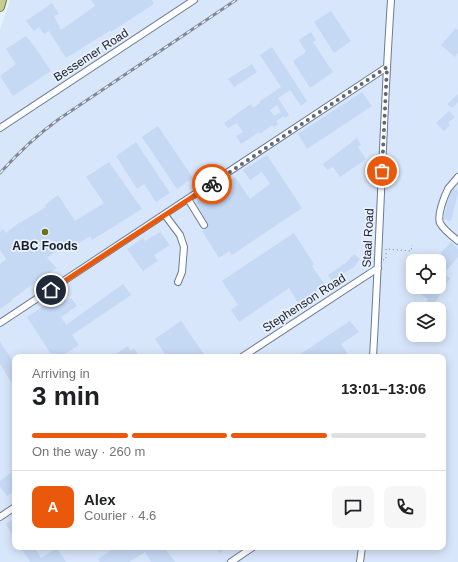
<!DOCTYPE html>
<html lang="en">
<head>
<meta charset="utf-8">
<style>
  :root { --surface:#fff; --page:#f6f6f6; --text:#202124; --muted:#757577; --line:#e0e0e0; --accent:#ea580c }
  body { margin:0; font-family:Arial,sans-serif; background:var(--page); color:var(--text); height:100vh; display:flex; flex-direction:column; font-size:15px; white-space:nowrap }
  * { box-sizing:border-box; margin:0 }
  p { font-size:13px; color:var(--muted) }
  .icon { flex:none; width:22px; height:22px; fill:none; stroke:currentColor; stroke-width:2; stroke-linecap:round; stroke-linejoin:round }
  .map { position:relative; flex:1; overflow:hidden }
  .panel { position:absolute; left:12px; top:354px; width:434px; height:196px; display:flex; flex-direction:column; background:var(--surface); border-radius:8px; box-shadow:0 2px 10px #0003 }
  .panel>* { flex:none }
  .buttons { position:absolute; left:406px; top:254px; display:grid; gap:8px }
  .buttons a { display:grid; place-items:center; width:40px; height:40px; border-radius:8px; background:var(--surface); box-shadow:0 2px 10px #0003; font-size:20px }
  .pin { position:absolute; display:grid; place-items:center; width:34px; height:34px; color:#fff; margin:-17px; border:2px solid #fff; border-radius:50%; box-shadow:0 1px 4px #0007 }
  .courier { position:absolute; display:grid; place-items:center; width:40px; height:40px; margin:-20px; border:3px solid #ea580c; border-radius:50%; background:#fff; color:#222; box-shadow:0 1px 5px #0007 }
  .summary em { font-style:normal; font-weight:600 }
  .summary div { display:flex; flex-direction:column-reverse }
  .summary { display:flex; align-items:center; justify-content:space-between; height:68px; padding:0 20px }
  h1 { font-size:26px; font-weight:600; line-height:30px }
  .bar { display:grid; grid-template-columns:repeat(4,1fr); gap:6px 4px; align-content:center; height:48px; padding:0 20px }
  .bar i { height:5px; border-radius:3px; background:var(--line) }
  .bar .current { background:var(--accent) }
  .bar p { grid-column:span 4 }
  .line { display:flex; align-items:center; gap:10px; padding:0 20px; border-top:1px solid var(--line) }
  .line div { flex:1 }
  .round { display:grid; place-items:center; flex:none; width:42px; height:42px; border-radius:8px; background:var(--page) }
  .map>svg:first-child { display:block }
</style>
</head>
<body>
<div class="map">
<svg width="458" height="562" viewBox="0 0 458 562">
  <rect width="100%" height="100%" fill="#e9f1fd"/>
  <path fill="#d8e6fb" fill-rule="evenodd" d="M10 0H458V562H0V30ZM413 261H439V287H413ZM413 309H439V335H413ZM15 357H443V547H15Z"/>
  <path fill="#c5d8f4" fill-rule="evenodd" d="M91 0H152L154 4 111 32V30L66 58 49 31 44 34 39 27 34 31 26 21 52 3 59 14 54 16 61 30 95 6Z
    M331 11 351 41 334 53 314 22Z
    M456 28 458 30V53L455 57 441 45Z
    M311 32 316 40 313 42 333 72 310 88 293 61 306 52 299 40Z
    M26 36 37 50 51 71 13 96 0 76 16 64 6 49Z
    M272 47 307 101 301 106 290 90 278 98 289 115 285 118 284 116 276 121 278 124 274 127 272 125 260 134 259 132 241 144 236 136 243 132 237 123 228 128 224 123 251 104 253 108 260 103 259 102 281 87 260 55ZM277 105 281 112 274 116 270 110Z
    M252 64 257 72 234 87 228 79Z
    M362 92 372 106 307 149 298 134Z
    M458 94V102L452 108 447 104Z
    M449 111 455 117 448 123 450 125 444 131 436 123Z
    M158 126 193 178 177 189 142 137Z
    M357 138 361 145 358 147 366 159 340 177 333 167 327 170 323 164Z
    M136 142 170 193 156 202 144 184 137 189 116 156Z
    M267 155 302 208 232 255 229 251 219 258 202 231 207 229 208 224 196 203 235 177 250 199 270 184 262 172 250 180 243 170Z
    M109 162 142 209 92 240 90 236 73 247 69 242 47 258 57 268 40 279 11 300 12 301 0 309V264L6 259 0 250V232L3 229 6 233 20 222V223L46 207 45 205 58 195 75 221 104 203 86 177Z
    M454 189 458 190V193L451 221 444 219V216L447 203 452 191Z
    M160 232 170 245 154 255 158 261 143 271 127 249 143 238 145 241Z
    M294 233 314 264 312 266 325 285 298 303 289 288 239 322 231 310 238 305 222 281Z
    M451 242 458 249V257L447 270 439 264V261H433Z
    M354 254 360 259 354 267 332 281 328 275 347 262Z
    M439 271 450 278 431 309H429L424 305 428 299 420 294 424 287H439Z
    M123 284 131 295 72 335 79 345 60 357H53L27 317 53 300V299L61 293 66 301 71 298 77 306 61 317 66 325Z
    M181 321 204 354 200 357H167L155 339Z
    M350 321 359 332 341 344 350 357H296Z
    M0 342 13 361 15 360V389L0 364Z
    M128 346 131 351 134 348 140 357H111Z
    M12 472 15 476V491L7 496 0 487V481Z
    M15 517V539L6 524Z
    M21 547H34L41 558 57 548 66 562H30Z
    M116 547H164L175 562H151L145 552 129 562H100L98 559Z
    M215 547H228L219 553Z"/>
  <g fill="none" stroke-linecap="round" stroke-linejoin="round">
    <defs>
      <path id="minor" d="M0 128 194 0
        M458 177C455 181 451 185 448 189 444 197 437 215 440 223 443 229 453 237 458 241
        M188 199 204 225
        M165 215 180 235 184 247 182 272 178 282
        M0 323 387 67
        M242 357 378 268
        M373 357C380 238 383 119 391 0
        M0 517 15 507
        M231 562 253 547
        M360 562 362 547"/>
      <path id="major" d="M0 7 2 0"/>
    </defs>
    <use href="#minor" stroke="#6a7b95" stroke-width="8"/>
    <use href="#major" stroke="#6e7a3b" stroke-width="10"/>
    <path stroke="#7b828d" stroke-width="1" stroke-dasharray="1 3" stroke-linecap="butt" d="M383 260 386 259V249L411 251 412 245"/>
    <use href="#minor" stroke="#fff" stroke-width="6"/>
    <use href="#major" stroke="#c4ce91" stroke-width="8"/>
    <defs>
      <path id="rail" d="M0 173C18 153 37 135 59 119L236 0"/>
    </defs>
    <use href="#rail" stroke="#818893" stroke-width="3"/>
    <use href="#rail" stroke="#e9f1fd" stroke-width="1.5" stroke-dasharray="4.5" stroke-linecap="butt"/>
  </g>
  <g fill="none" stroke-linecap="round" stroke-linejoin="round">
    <path stroke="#606771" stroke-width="4" stroke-dasharray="0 7.2" d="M212 184 387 67 382 171"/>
    <path stroke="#ea580c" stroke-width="5" d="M51 290 212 184"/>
  </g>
  <circle fill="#687420" stroke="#e9f1fd" stroke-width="1.5" cx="45" cy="232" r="4"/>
  <g text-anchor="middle" stroke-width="3.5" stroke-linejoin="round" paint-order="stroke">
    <g font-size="12" fill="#161c26" stroke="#e9f1fd">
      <text transform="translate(91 55) rotate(-33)" y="4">Bessemer Road</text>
      <text transform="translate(368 238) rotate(-87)" y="4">Staal Road</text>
      <text transform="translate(304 303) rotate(-33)" y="4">Stephenson Road</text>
    </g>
    <g font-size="12" font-weight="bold" fill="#161c26" stroke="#e9f1fd">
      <text x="45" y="250">ABC Foods</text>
    </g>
  </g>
</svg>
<div class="buttons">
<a><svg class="icon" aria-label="locate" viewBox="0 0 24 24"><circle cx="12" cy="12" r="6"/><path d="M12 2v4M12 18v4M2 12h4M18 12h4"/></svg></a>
<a><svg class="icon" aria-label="layers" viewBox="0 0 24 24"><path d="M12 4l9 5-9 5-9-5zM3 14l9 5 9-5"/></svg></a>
</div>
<div class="pin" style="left:382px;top:171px;background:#ea580c"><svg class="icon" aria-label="bag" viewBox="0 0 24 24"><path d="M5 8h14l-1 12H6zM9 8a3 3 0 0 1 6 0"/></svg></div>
<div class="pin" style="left:51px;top:290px;background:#1f2937"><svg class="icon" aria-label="home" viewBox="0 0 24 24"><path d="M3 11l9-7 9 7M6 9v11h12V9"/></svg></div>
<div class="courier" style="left:212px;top:184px"><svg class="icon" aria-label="bike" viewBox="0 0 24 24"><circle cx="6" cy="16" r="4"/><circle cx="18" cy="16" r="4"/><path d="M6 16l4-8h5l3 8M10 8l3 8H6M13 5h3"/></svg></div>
<section class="panel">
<div class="summary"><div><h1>3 min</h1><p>Arriving in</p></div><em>13:01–13:06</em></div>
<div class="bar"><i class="current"></i><i class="current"></i><i class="current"></i><i></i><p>On the way · 260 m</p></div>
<div class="line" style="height:72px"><b class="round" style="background:var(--accent);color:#fff">A</b><div><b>Alex</b><p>Courier · 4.6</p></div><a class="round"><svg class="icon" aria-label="chat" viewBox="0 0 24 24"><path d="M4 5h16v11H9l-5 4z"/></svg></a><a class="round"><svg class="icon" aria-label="phone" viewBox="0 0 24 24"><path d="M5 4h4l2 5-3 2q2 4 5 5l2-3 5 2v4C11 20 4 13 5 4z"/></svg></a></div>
</section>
</div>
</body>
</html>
